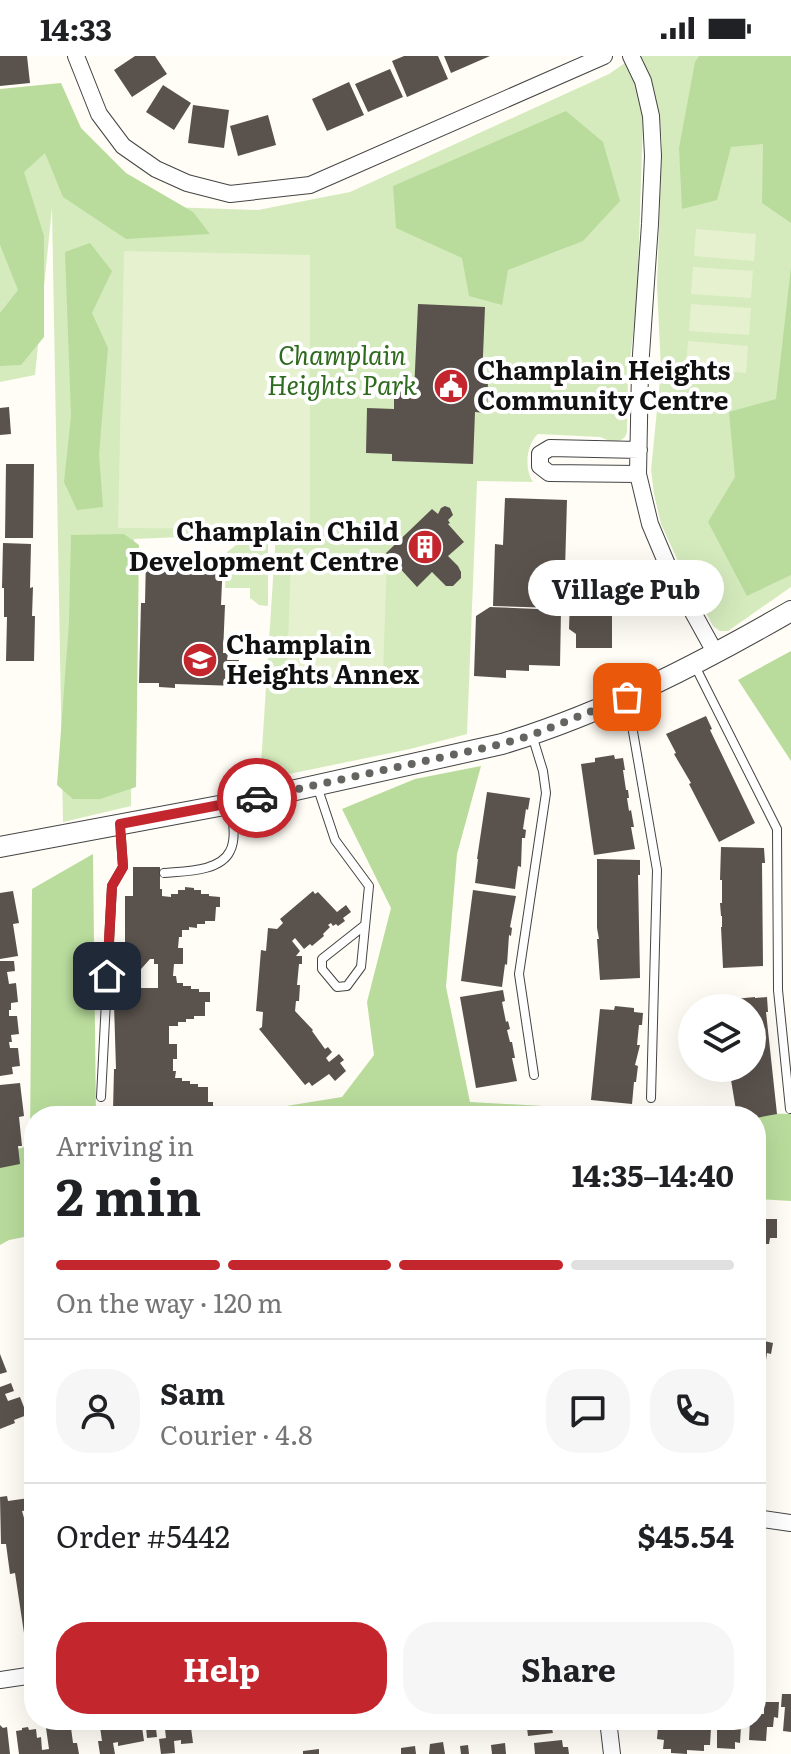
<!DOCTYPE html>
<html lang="en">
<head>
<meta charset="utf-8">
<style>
  :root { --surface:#fff; --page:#f6f6f6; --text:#202124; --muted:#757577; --line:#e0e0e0; --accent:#c4262e }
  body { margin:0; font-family:Literata,serif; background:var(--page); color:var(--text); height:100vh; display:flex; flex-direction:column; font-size:30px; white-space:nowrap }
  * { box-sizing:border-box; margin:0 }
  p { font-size:26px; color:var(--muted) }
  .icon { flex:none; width:44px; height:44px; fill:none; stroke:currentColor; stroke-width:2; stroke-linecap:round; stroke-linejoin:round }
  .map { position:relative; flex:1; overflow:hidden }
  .details { position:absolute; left:24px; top:1050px; width:742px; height:624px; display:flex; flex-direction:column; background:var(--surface); border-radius:32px; box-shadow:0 8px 32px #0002 }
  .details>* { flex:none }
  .fabs { position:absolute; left:678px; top:938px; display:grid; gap:16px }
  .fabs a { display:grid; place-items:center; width:88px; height:88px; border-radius:50%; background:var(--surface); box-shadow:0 8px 32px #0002; font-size:40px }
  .pin { position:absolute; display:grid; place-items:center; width:68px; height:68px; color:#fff; margin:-34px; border-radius:16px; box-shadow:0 4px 12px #0006 }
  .courier { position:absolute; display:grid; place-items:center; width:80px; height:80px; margin:-40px; border:6px solid #c4262e; border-radius:50%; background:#fff; color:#222; box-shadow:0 2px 10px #0007 }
  .bubble { position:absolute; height:56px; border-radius:28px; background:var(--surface); box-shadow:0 8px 32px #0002; font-size:26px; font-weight:700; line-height:56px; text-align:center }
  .summary em { font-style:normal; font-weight:700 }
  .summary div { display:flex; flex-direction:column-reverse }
  .summary { display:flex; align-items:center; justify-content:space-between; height:136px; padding:0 32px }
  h1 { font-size:52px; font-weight:700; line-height:60px }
  .bar { display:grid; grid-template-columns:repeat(4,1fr); gap:12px 8px; align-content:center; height:96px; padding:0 32px }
  .bar i { height:10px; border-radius:6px; background:var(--line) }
  .bar .current { background:var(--accent) }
  .bar p { grid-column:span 4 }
  .line { display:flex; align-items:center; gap:20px; padding:0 32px; border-top:2px solid var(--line) }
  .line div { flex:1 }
  .round { display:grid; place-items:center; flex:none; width:84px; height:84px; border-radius:32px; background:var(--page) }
  .action { display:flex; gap:16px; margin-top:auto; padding:16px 32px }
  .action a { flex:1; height:92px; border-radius:32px; background:var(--accent); color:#fff; font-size:32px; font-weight:700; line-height:92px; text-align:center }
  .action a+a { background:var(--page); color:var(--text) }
  .status { display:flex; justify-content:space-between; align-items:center; height:56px; padding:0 40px; background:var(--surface); direction:ltr }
  .status svg { height:22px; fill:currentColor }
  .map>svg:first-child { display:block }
</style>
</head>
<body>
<div class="status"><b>14:33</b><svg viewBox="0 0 49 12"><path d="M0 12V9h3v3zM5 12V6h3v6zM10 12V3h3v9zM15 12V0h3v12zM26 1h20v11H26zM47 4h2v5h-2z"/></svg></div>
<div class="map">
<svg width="791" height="1698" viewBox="0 0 791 1698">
  <rect width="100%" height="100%" fill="#fffdf5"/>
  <path fill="#d5ebbd" d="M635 0H791V531L728 575H720L713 570 678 505 661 468 654 438 651 414 661 314 657 229 662 87 660 65H643L637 245 628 321 627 376 625 381 618 386 610 385 600 381 538 378C526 389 524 413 533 426L477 425 467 678 410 693 260 724 276 477 134 483 131 750 63 766 52 152 35 319 0 326V42L58 67 168 151 258 154 350 136 609 18Z
    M268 488V550L259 549 250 542V532H225L227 496 236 489Z"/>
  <path fill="#b9dc9c" d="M699 0H791V167L762 147 763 88 731 91 717 144 682 153 679 92 695 6Z
    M61 27 81 72 126 117 193 156 210 178 126 183 63 141 45 97 24 116 44 180V281L21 309 0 310V257L18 234 0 189V33Z
    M566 55 603 86 620 145 583 185 508 214 502 249 469 240 462 202 396 172 393 130Z
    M90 187 112 215 92 257 108 292 99 398 103 451 77 454 64 426 71 360 65 196Z
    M791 211V519L747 540 708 466 735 421 729 356 776 343Z
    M124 478 139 489 136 731 100 743H73L57 729 69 566 71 479Z
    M791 595V705L738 624Z
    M481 710 457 798 446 931 470 1046 615 1054 791 1058V1145L756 1143V1060H224L342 1041 374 999 367 946 391 852 342 753 415 723Z
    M93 798 96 1060H34V1179L9 1184 0 1189V1099L30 1089 32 833Z"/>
  <path fill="#e6f2cf" d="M696 173 756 178 754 205 694 200Z
    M124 195 310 199V473L118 472Z
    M693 211 753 215 751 242 691 238Z
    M691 248 751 252 749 279 689 275Z
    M688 285 748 290 746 317 686 312Z
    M291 501 387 504 383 619 287 616Z"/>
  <path fill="#5a524d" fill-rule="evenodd" d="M0 0H27L30 27 0 30Z
    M135 0H155L167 18 132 41 114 14Z
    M404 0H438L448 23 407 41 392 5Z
    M444 0H490L451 17Z
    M390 13 403 41 368 56 355 28Z
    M349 26 364 59 327 75 312 43Z
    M163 29 191 47 174 74 146 56Z
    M193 49 229 54 224 92 188 87Z
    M268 59 276 89 238 100 230 70Z
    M418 248 485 251 482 324H488L487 357 475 356 473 408 392 405V398L366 397 367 352 394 353V335L414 336Z
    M9 351 11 378 0 379V352Z
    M6 408H34L33 482H5Z
    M505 442 567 444 565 514H556L555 552 493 550 495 488 503 489Z
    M445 450 450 452 453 459 448 464 450 467 448 468 464 486 448 500 458 510 461 516V522L453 530H446L432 516 417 531 386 497 432 453 438 458 441 452Z
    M3 487 31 488 30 532 33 531 32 560H35L34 605H6L7 561H4V532H2Z
    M146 501 223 503 221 549H225L223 597H228L227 604H239L238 630 175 628V632L159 631V627H139L141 547H145Z
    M570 544 612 545V592H576V578L569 573Z
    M490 551 561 554 560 610 529 609V615L506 614V622L474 620 476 560Z
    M706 660 712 673 710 674 755 767 719 786 689 728 691 727 674 698 676 697 666 678Z
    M614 699 615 703 623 702 625 714H623L626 734H628L629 742H627L629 755 631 754 634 771H631L635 793 594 799 581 708 595 706V702Z
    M487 736 530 742 528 754 526 753 523 773 526 774 525 782H522L521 811 518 810 515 833 475 827 478 803H477Z
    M721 791 764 792 765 807H762L763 910 723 912 721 871H722V860H721L720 847H722V824H720Z
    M597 803 640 804V819H638L640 922 600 924 597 883H599L597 872Z
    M133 811H160V833H162V840L171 841V838H178V834H185V831L194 832V834H201V838H209V840L220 841V851H216L215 865H205V868H197V872L189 871V874H182V881H179L178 892H183V908H174L173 920H176L177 927H183V930H191V933H199V936H210V946H205V960H194V963H186V966H178V970H169V988H177V1003H173V1015H176L175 1022H182V1025H190V1028H198V1031H208V1046H213V1056L202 1055V1058H193V1060H156V1056H152V1060H125V1058H118V1055H113L114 1013H116L114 948H119L120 889 125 890V840H133ZM150 903H154V908H158V932H141V913Z
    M473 834 516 840 510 871 512 872 511 880 509 879 507 909 505 908 502 931 461 925Z
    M13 835 19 867 13 868 18 900 0 903V837Z
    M313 835 315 838 318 836 337 856 346 849 351 856 343 862 345 865 338 870 336 868 333 870 331 867 328 869 330 871 323 878 324 880 312 890 310 888 304 893 295 882 292 885 300 895 296 900H302V908H299L297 929H300L299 945H296L295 955 313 974 312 975 325 993 328 991 332 996 326 1002 329 1006 339 998 344 1004 340 1007 346 1015 335 1025 329 1018 312 1030 309 1026 305 1029 259 973 262 971 263 956 256 955 261 894 266 895 268 872 277 873 283 867 280 863Z
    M0 905H14L15 915 7 916 9 928 16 927 18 946 11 947V954H9V960H17L19 978 11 979 12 986H9L10 992H18L20 1010 12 1011 13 1018 0 1020Z
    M503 934 505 945 502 946 506 966 508 965 510 973 507 974 510 986H512L515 1002H512L517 1025 476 1032 460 941Z
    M755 941V942L767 941 768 956H766L777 1058 756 1062V1060H737L731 1024V1012H752V952H725L724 944Z
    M615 950 634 952V956L643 957 642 969H639L637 989H640L635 1009 638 1010 636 1026H634L632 1048 591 1044 600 953 614 954Z
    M20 1027 24 1060 19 1061 22 1090H18L20 1108 0 1112V1029Z
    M760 1159V1163H777V1182H770L769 1188H760V1184H756V1160Z
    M756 1283 773 1287 771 1298 767 1297 765 1311 756 1309Z
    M0 1298 7 1316 0 1318Z
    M11 1327 14 1335 5 1338 8 1345 20 1341 27 1359 14 1364 15 1367 0 1373V1331Z
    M7 1440 8 1445 29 1442 30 1454 22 1455 24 1462 34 1460V1476L26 1477 27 1484 31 1483 34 1491V1576L24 1577 15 1517 10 1518 6 1488H1L0 1441Z
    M782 1638H791V1676L783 1675 785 1651H781Z
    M764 1646H779L778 1662 774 1661 773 1671H767L766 1685 749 1684 750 1664H756V1658H764Z
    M49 1664H70L73 1687H77L79 1698H19L16 1675 22 1674V1672L28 1671 29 1674 36 1673 37 1682 41 1681 42 1694 49 1693 46 1672H50Z
    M99 1664H126L127 1672H133L132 1664H155L157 1681 147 1682 146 1671H142L144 1685 118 1690V1686L113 1687 115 1698H100L98 1685H102Z
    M164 1664H190L193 1687 181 1688V1684L174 1685 175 1697 161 1698 159 1683 166 1682Z
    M256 1664H280V1667L266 1669V1672L257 1673Z
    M306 1664H341L342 1670 325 1672V1668L319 1669V1673L310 1674Z
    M525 1664H565L566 1668 562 1669V1671L552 1673 553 1677 528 1680 527 1672H534V1667L526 1668Z
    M673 1664 688 1665V1668L701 1669 702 1664H725L724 1666 732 1667V1664H747V1670H741L740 1687 735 1686V1693L717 1692V1668V1672H711L710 1689H704V1695L687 1694V1698L671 1697V1693H663L664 1684 657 1683 658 1671 669 1672 670 1668 673 1669Z
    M0 1669 3 1672 7 1671 10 1698H0Z
    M562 1684 563 1691H568L569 1698H535L534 1687Z
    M443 1686 445 1698H429L430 1688Z
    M505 1687 506 1698H492L491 1689Z
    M468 1689 469 1698H461L460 1690Z
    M415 1690 416 1698H401V1692Z
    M319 1693V1698H303V1695Z"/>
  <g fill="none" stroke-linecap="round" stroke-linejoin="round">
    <defs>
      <path id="service" d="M695 610 777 773 778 934 790 1053
        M627 641 657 814 651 1042
        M532 679 543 715 546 737 519 918 534 1019
        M317 730 335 784 369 830 361 911 347 930 337 931 322 913V903L365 869
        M164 817C184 815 220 816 230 795 237 782 232 762 231 748
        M101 1041 112 830 123 811 120 769"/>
      <path id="minor" d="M76 0 99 58 123 90 156 113 187 127 230 138 310 129 604 0
        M631 0 643 25 651 60 653 100 650 168 640 313 638 418 650 468 669 513 716 598
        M638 418 549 417 540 410V398L550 392 639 394
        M756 1462 791 1467
        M0 1624 34 1619
        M608 1664 612 1698"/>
      <path id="tertiary" d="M0 791 251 744 502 688C604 657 699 608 791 555"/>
    </defs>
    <use href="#service" stroke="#444" stroke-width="10"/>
    <use href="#minor" stroke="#444" stroke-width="18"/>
    <use href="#tertiary" stroke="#444" stroke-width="22"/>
    <use href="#service" stroke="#fff" stroke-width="8"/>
    <use href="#minor" stroke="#fff" stroke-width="16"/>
    <use href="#tertiary" stroke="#fff" stroke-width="20"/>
  </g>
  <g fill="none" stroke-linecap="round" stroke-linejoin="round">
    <path stroke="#646461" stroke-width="8" stroke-dasharray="0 14.4" d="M257 742 502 688 532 679 627 641"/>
    <path stroke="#c4262e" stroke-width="10" d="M107 920 112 830 123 811 120 768 257 742"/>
  </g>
  <defs>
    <symbol id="civic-disc" viewBox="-11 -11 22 22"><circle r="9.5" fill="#c4262e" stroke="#fff"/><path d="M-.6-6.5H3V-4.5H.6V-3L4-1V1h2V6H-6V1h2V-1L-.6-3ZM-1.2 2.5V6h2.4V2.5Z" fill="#fff"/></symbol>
    <symbol id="building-disc" viewBox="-11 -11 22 22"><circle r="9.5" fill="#c4262e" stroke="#fff"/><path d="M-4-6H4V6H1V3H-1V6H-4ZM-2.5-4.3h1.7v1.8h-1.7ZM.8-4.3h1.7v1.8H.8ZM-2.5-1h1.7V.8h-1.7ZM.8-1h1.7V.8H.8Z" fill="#fff"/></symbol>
    <symbol id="school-disc" viewBox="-11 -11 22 22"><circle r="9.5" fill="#c4262e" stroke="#fff"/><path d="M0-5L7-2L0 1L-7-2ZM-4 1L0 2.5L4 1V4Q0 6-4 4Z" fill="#fff"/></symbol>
  </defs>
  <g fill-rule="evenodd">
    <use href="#civic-disc" x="431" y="310" width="40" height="40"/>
    <use href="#building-disc" x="405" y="471" width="40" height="40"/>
    <use href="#school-disc" x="180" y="584" width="40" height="40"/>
  </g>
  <g text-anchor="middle" stroke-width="8" stroke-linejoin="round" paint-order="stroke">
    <g font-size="26" font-style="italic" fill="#2f6b1f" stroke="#fff">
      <text x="342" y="309">Champlain<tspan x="342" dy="30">Heights Park</tspan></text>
    </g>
    <g font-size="26" font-weight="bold" fill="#111" stroke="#fff" text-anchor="start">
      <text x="477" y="324">Champlain Heights<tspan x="477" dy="30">Community Centre</tspan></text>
      <text x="399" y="485" text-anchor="end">Champlain Child<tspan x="399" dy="30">Development Centre</tspan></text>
      <text x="226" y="598">Champlain<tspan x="226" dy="30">Heights Annex</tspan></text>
    </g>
  </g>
</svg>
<div class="fabs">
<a><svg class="icon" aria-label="layers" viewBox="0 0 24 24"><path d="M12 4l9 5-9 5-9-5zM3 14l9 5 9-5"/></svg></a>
</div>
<div class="pin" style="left:627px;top:641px;background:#ea580c"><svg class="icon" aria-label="bag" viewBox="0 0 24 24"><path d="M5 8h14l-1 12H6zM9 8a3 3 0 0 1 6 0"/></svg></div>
<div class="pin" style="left:107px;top:920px;background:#1f2937"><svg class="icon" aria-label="home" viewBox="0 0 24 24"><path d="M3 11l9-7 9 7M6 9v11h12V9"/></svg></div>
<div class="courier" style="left:257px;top:742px"><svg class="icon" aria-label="car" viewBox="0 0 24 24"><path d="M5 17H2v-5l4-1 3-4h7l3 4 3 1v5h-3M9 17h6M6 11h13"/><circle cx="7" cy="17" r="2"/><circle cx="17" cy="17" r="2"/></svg></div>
<div class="bubble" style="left:528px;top:504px;width:196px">Village Pub</div>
<section class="details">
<div class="summary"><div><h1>2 min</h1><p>Arriving in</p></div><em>14:35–14:40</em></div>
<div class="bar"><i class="current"></i><i class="current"></i><i class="current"></i><i></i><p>On the way · 120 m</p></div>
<div class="line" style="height:144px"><a class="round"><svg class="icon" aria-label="person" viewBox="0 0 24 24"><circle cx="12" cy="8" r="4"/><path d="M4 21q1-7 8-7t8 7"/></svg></a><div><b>Sam</b><p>Courier · 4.8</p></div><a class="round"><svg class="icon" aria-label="chat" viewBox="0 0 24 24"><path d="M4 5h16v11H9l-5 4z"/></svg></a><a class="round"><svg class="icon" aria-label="phone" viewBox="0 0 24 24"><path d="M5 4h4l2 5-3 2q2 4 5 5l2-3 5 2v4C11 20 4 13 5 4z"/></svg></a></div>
<div class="line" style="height:104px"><div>Order #5442</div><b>$45.54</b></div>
<div class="action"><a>Help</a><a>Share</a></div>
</section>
</div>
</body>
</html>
